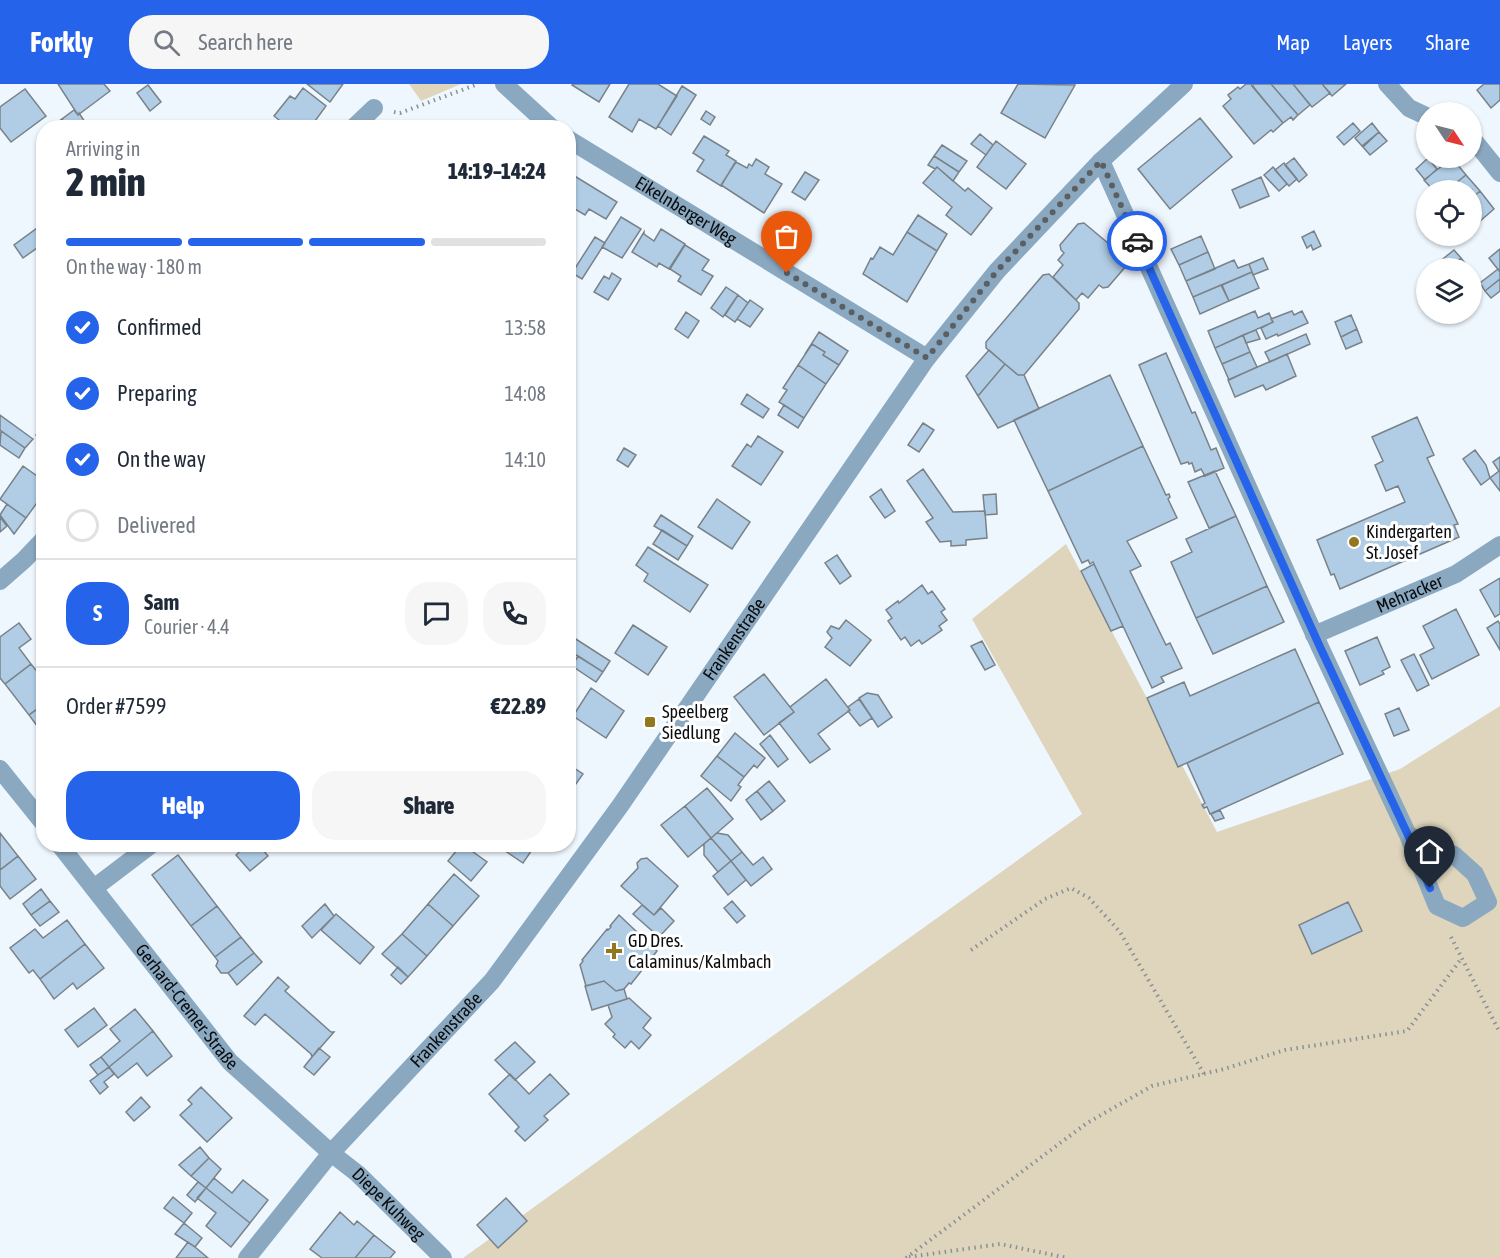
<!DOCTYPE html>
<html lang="en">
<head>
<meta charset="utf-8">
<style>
  :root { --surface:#fff; --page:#f6f6f7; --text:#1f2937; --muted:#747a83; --line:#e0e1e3; --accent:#2563eb }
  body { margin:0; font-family:"Asap Condensed",sans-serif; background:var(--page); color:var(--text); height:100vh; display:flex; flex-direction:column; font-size:22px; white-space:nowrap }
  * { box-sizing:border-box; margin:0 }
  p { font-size:20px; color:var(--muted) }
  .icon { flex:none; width:33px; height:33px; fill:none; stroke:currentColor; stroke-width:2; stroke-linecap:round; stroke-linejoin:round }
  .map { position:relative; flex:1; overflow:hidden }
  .panel { position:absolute; left:36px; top:36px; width:540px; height:732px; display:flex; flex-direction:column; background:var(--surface); border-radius:24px; box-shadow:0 2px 4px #0004 }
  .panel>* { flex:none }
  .needle { width:39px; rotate:125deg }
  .fabs { position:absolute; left:1416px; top:18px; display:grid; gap:12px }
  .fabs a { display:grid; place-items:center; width:66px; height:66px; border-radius:50%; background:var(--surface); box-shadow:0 2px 4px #0004; font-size:30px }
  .pin { position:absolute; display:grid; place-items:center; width:51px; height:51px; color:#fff; margin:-62px -26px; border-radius:50% 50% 50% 0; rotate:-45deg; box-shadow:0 0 6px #0007 }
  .pin .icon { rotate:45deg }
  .courier { position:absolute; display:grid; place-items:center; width:60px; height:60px; margin:-30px; border:4px solid #2563eb; border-radius:50%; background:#fff; color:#222; box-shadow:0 2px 8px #0007 }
  .summary em { font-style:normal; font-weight:800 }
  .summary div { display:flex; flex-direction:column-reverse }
  .summary { display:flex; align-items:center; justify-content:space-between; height:102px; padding:0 30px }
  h1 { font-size:39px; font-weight:800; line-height:45px }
  .bar { display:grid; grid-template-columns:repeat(4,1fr); gap:9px 6px; align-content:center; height:72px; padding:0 30px }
  .bar i { height:8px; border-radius:4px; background:var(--line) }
  .bar .on { background:var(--accent) }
  .bar p { grid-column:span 4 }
  .line { display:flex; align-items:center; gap:15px; padding:0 30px; border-top:2px solid var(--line) }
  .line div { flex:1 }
  .round { display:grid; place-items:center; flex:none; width:63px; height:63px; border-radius:24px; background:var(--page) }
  ol { padding:0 30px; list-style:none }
  li { display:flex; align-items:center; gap:18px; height:66px }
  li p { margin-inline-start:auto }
  li .icon { padding:6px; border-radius:50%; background:var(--accent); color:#fff; stroke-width:4 }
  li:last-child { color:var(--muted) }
  li i { width:33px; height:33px; border:3px solid var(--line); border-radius:50% }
  .primary-button { display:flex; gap:12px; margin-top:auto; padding:12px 30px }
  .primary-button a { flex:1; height:69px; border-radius:24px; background:var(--accent); color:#fff; font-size:24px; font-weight:800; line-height:69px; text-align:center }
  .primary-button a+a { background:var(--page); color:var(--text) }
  header { display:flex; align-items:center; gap:36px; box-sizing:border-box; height:84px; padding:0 30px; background:var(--accent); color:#fff }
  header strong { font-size:28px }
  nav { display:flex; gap:33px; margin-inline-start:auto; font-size:21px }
  .search { width:420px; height:54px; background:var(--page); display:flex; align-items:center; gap:15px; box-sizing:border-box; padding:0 21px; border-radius:24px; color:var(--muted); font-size:22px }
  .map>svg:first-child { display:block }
</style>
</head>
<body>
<header>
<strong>Forkly</strong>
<div class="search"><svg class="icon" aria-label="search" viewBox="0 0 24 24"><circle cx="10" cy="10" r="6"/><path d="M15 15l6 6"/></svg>Search here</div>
<nav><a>Map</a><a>Layers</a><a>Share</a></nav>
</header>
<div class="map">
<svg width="1500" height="1174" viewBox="0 0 1500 1174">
  <rect width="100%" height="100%" fill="#eff7fe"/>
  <path fill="#ded5bc" d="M409 0H461L421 17Z
    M1066 460 1217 748 1400 685 1500 622V1174H463L1082 730 972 535Z"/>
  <path fill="#b0cde5" stroke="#798289" stroke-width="1.5" d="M58 0H104L110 7 78 31Z
    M307 0H343L330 18Z
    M573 0H610L599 18 572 1Z
    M629 0H658L677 12 656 45 639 35 632 48 609 33Z
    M1018 0 1075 1 1045 54 1001 29Z
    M1246 0H1251L1283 39 1273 48 1271 46 1254 60 1223 22 1231 15 1228 11 1238 3 1240 5Z
    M1254 0H1271L1298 31 1293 36 1291 33 1283 39 1252 2Z
    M1271 0H1293L1310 21 1298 31Z
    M1293 0H1322L1330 9 1312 23Z
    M1322 0H1346L1332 12Z
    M1484 0H1500V16L1491 24 1477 6Z
    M148 1 161 18 150 27 137 9Z
    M682 2 696 11 671 51 658 42Z
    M303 4 326 22 310 44H289L274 32 290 12 295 15Z
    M25 5 46 32 11 58 0 44V23Z
    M74 26 78 31 79 29 89 44H68L62 35Z
    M706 27 715 33 710 41 701 35Z
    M1200 34 1232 73 1170 125 1138 85Z
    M62 35 68 44H51L50 43Z
    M1353 39 1360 47 1344 61 1337 53Z
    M1372 39 1379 48 1362 62 1355 54Z
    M1379 48 1387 57 1370 71 1363 63Z
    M980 50 993 61 986 71 971 60Z
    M704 52 729 67 726 71 736 77 721 102 697 87 704 76 693 69Z
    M996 57 1026 80 1006 105 977 83Z
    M942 61 967 77 959 88 934 72Z
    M934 72 959 88 953 97 937 83 935 85 928 81Z
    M1294 74 1307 91 1299 98 1285 81Z
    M1428 74 1437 85 1425 96 1416 85Z
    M1452 74 1466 91 1447 106H1433L1424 96Z
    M756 75 769 83 765 90 782 100 764 129 721 101 736 78 747 84 749 80 752 82Z
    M1284 79 1297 95 1289 102 1275 86Z
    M937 83 965 107 968 104 992 124 971 151 946 131 952 123 923 99Z
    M1273 83 1287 100 1279 107 1264 91Z
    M568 88 617 118 606 135 589 125 585 131 568 121Z
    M805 88 819 96 805 116 792 108Z
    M1466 91 1480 107 1472 114V106H1447Z
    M1261 93 1269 112 1240 124 1232 106Z
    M1480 107 1494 125 1472 144V114Z
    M918 131 947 150 937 167 907 148Z
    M621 133 641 145 622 174 602 163Z
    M44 139V159L23 174 14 161Z
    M1084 139 1127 175V181L1108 203 1103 204 1099 201 1088 214 1082 209 1076 216 1053 193 1063 181 1058 176 1064 169 1061 166 1060 161 1078 140Z
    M661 145 685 160 669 185 659 179 657 183 632 168 644 148V150L654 157Z
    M1314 147 1321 162 1313 166 1311 161 1307 164 1302 153Z
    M907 148 937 167 907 218 863 190 871 174 873 175 880 163 893 171Z
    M1201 152 1208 168 1179 181 1171 165Z
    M595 153 605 159 582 195 572 189Z
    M685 161 709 176 702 186 713 192 701 211 678 197 681 192 670 185Z
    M1500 165V188L1489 174Z
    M1454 166 1461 174 1449 184H1444L1439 178Z
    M1208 168 1215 185 1186 197 1179 181Z
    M1263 174 1268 185 1253 191 1249 180Z
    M1461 174 1468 183 1465 184H1449Z
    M1234 176 1238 184 1249 180 1252 188 1193 213 1186 197Z
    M1498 185 1500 188V195L1485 207 1480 199Z
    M1252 188 1259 204 1229 217 1222 201Z
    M612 189 621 195 608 216 594 208 604 192 609 195Z
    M1049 190 1079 219V225L1024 291H1018L986 264V258L1043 191Z
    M1500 195V207L1491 214 1485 207Z
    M1221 201 1229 217 1200 230 1193 213Z
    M726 203 738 211 723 233 711 224Z
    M738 211 748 219 735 238 725 231Z
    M750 216 763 225 750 243 737 235Z
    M1255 227 1258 234 1269 229 1273 238 1215 264 1208 247Z
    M1292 227 1294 231 1302 227 1308 239 1278 252 1277 250 1266 255 1261 244 1273 238 1271 235Z
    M686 228 699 237 688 254 675 245Z
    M1351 231 1357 245 1341 253 1335 238Z
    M1357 245 1362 258 1346 265 1341 253Z
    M1256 246 1260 255 1246 259 1243 251Z
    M819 248 848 267 839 281 823 271 825 268 812 260 805 270Z
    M1306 250 1310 260 1270 278 1265 268Z
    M1243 251 1250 268 1222 280 1215 264Z
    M812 260 825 268 823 271 839 281 826 300 798 281Z
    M989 266 1005 280 978 312 966 292Z
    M1250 268 1257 283 1229 296 1222 280Z
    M1166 269 1192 329 1195 328 1211 366 1216 364 1224 384 1205 392 1201 385 1195 388 1192 379 1189 380 1188 378 1181 380 1139 281Z
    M1287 270 1296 292 1266 306 1263 301 1235 313 1228 296Z
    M1005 280 1018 291H1024L1039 325 998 344 978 312Z
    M798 281 826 300 804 334 779 318 787 306 783 304Z
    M1110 291 1143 362 1048 407 1014 336Z
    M747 310 769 325 763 334 741 320Z
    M784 321 804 334 798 344 778 331Z
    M0 331 33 355 25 364 0 346Z
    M1417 333 1434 371 1427 374 1458 440 1454 441 1459 453 1340 505 1334 490 1331 491 1317 456 1405 418 1398 402 1386 407 1375 381 1383 377 1372 353Z
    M923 339 934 346 919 368 908 361Z
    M44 341V357L36 351Z
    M1 347 25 364 19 374 0 361Z
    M758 352 783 368 761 401 732 382 747 360 751 363Z
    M1143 362 1166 411 1169 410 1170 413 1168 415 1177 434 1127 457 1141 482 1130 487 1166 561 1170 559 1182 584 1161 593 1164 598 1152 604 1093 478 1090 480 1088 476 1082 479 1048 407Z
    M624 364 636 371 628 383 617 376Z
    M1475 366 1486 381 1490 394 1481 401 1463 375Z
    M1500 373V407L1490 394 1499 387 1493 378Z
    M23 382 44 397V409L26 434 0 415Z
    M923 385 953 428 985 427 987 454 966 456V461L951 462V457L940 458 926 438 933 434 907 397Z
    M1215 387 1236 432 1209 444 1188 398Z
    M881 405 895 427 885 434 870 413Z
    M996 410 997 430 985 431 983 411Z
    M717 415 750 438 732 465 698 443Z
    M7 420 26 434 14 450 0 431Z
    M661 431 693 452 687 462 654 442Z
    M1236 432 1267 502 1196 534 1171 478 1192 468 1186 455Z
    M0 433 7 442 0 448Z
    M662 446 687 462 678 476 653 460Z
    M648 463 708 501 690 528 644 497 648 490 636 481Z
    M837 471 851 492 840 500 825 479Z
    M1094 480 1123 542 1111 547 1081 487Z
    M1500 494V530L1495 533 1480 506Z
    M922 501 928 510 932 507 945 525 941 528 947 536 939 542 942 546 922 560 919 556 911 562 905 553 901 556 888 537 892 534 886 526 898 517 899 519Z
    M1267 502 1284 538 1213 570 1196 534Z
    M1456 525 1479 571 1432 595 1420 571 1434 564 1423 542Z
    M846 536 871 556 850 582 825 563 832 554 827 548 831 542 839 545Z
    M1498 537 1500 540V566L1487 544Z
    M19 539 31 555 19 564 31 580 5 600 0 594V553Z
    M633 541 667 563 648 591 615 569Z
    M568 550 610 577 603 588 568 566Z
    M1377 553 1390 583 1382 587 1384 590 1360 601 1345 567Z
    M982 557 995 581 985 586 971 562Z
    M1295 565 1319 618 1178 683 1147 614 1184 598 1190 612Z
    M1414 570 1429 601 1417 607 1401 576Z
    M578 572 603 588 596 598 572 582Z
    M31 580 44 596V620L29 631 5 600Z
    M764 590 794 628 764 651 734 613Z
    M826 595 850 626 818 650 830 665 810 679 779 639 794 628 790 623Z
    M591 604 624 627 606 654 573 632Z
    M867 609 878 611 892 633 878 643 859 614Z
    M859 615 872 634 860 642 848 627 850 626 848 623Z
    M1319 618 1343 670 1210 730 1207 723 1204 724 1202 721 1205 719 1187 679Z
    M44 620V643L40 646 29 631Z
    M1399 624 1409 646 1394 652 1385 630Z
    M735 649 765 674 757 684 754 681 744 693 717 672Z
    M770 651 788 675 778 683 760 660Z
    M717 672 744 693 738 701 741 703 731 717 701 692Z
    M568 680 583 690 568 711Z
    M769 697 785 717 773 727 757 707Z
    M707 704 733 735 711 754 685 722Z
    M757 707 773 727 761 736 746 716Z
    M685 722 711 754 688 773 661 741Z
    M1220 726 1224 734 1215 737 1211 730Z
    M0 749 18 772 0 786Z
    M717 749 728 751 742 768 731 777 711 754Z
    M711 754 731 777 718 788 704 771V760Z
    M248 760H258L268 772 250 787 236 771Z
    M462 760 487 778 471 797 448 777Z
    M495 760H536L523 779Z
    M742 768 753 781 763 773 772 785 751 802 731 777Z
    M178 771 217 822 191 842 152 791Z
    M18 772 36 795 10 815 0 802V786Z
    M647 774 678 802 654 831 621 802 638 784 637 779 641 775Z
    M731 777 746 796 728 811 713 792Z
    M454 790 479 812 453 842 428 820Z
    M41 805 50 817 31 831 23 820Z
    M50 817 59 828 40 842 31 831Z
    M732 817 745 832 737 839 724 824Z
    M1348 818 1362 847 1312 870 1299 841Z
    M325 820 334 832 312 854 302 842Z
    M428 820 453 842 427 872 402 850Z
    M642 821 654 831 661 824 674 837 659 853 633 830Z
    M217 822 241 853 215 873 191 842Z
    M336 830 374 863 360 880 321 846Z
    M619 831 657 867 631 900 629 899 624 905 616 907 604 897 586 902 580 881 583 877 582 876 607 845 608 846 611 843 610 842Z
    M67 836 85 860 40 895 33 886 29 889 10 864 35 845 43 854Z
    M402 850 427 872 408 893 382 870Z
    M241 853 254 869 228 889H221L216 882 218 877 215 873Z
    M85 860 104 884 77 905 73 899 54 915 40 895Z
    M254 869 262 878 237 901 228 889Z
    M398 883 408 893 401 900 391 891Z
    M278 893 289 903 285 907 331 948H334L312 973 311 970 265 930 255 941 244 932Z
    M604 897 616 907 624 905 627 915 592 926 585 902Z
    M629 914 651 934 643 944 651 951 639 965 631 957 625 964 613 953 615 950 605 940 612 933 608 921Z
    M94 924 107 941 78 963 65 946Z
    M135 925 153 947 109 983 101 973 120 957 110 945Z
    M153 947 172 972 147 992 137 979 118 994 109 983Z
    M515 958 535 978 515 996 495 976Z
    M319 964 330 973 314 991 304 983Z
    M101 973 109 983 98 991 90 981Z
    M109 983 114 990 104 998 108 1003 100 1010 90 997Z
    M510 990 529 1010 550 990 569 1010 544 1032 548 1036 525 1057 515 1047 519 1043 489 1010Z
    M201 1003 232 1034 207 1058 180 1031 192 1020 188 1016Z
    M141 1013 150 1023 134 1037 126 1028Z
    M200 1063 209 1074 191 1092 179 1081Z
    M209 1074 221 1085 206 1104 191 1092Z
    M214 1094 232 1109 243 1096 268 1116 250 1139 206 1104Z
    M198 1098 206 1104 195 1118 187 1111Z
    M206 1104 250 1139 231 1163 206 1142 216 1129 197 1114Z
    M173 1113 192 1129 184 1139 164 1124Z
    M506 1114 527 1137 498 1164 477 1141Z
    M340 1128 354 1141 357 1137 374 1151 355 1174H322L310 1165Z
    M184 1139 202 1154 195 1163 175 1150Z
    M374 1151 395 1168 390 1174H355Z
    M188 1158 195 1163 208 1174H176Z"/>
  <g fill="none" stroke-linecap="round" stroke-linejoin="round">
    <path stroke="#8a9094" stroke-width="4" stroke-dasharray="1.5 4.5" stroke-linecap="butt" d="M394 28 400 29 478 0
      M1451 853 1500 949
      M971 866 1045 815 1071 804 1089 814 1120 848 1204 990
      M909 1173 1000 1160 1068 1174
      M906 1174 1087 1039 1152 1002 1224 985 1285 966 1407 947 1461 875"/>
    <g stroke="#8aa8c0" stroke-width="18">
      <path d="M504 0 552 44"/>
      <path d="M1387 0 1409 24 1426 32"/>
      <path d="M353 44 374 24"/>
      <path d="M1472 54 1500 89"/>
      <path id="s1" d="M568 55 927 274"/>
      <path d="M1101 77 1320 563 1408 751 1454 771 1475 790 1488 818 1463 834 1437 822 1408 751"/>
      <path d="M0 497 24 476 44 455"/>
      <path id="s2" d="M1314 551 1456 490 1500 461"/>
      <path d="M0 685 44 740"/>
      <path id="s3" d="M59 760 230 978 331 1069 358 1090 443 1174"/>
      <path d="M94 804 152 760"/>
      <path id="s4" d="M247 1174 331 1069 492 897 620 722 927 274 997 187 1101 77 1184 0"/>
    </g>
  </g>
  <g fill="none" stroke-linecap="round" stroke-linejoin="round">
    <path stroke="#5a5f63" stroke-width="6" stroke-dasharray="0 10.8" d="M787 189 927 274 997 187 1101 77 1137 157"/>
    <path stroke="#2563eb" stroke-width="8" d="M1137 157 1320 563 1408 751 1430 804"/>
  </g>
  <g fill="#92771e" stroke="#fff" stroke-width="2">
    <circle cx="1354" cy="458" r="6"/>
    <rect x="644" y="632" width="12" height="12" rx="3"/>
    <path d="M611 858h6v6h6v6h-6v6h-6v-6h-6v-6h6z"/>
  </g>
  <g text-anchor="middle" stroke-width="6" stroke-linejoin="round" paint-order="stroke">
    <g font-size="18" fill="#0a0d0f" stroke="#fff">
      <text dy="6" stroke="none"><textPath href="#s1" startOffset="138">Eikelnberger Weg</textPath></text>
      <text dy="6" stroke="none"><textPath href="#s2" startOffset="104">Mehracker</textPath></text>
      <text dy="6" stroke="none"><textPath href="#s4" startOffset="789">Frankenstraße</textPath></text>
      <text dy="6" stroke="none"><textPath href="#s3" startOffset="207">Gerhard-Cremer-Straße</textPath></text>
      <text dy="6" stroke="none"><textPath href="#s4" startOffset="303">Frankenstraße</textPath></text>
      <text dy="6" stroke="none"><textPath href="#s3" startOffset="490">Diepe Kuhweg</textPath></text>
    </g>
    <g font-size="18" fill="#0a0d0f" stroke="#fff" text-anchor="start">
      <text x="1366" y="454">Kindergarten<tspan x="1366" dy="21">St. Josef</tspan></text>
      <text x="662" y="634">Speelberg<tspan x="662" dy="21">Siedlung</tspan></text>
      <text x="628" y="863">GD Dres.<tspan x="628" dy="21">Calaminus/Kalmbach</tspan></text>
    </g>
  </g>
</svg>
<div class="fabs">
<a><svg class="needle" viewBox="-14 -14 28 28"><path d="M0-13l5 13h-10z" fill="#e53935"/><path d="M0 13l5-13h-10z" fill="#747a83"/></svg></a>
<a><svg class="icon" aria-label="locate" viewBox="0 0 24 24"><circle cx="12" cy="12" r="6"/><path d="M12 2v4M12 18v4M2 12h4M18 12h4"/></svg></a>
<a><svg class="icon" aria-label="layers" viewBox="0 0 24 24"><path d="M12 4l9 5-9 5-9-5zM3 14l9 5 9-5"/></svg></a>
</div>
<div class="pin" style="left:787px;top:189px;background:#ea580c"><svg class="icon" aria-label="bag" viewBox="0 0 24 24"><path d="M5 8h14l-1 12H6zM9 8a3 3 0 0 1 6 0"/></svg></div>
<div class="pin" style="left:1430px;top:804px;background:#1f2937"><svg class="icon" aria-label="home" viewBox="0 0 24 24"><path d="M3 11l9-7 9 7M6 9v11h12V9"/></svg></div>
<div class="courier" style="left:1137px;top:157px"><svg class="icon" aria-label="car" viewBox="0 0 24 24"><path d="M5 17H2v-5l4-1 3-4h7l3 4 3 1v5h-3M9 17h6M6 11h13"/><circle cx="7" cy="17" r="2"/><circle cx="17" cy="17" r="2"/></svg></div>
<section class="panel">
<div class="summary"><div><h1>2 min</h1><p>Arriving in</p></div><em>14:19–14:24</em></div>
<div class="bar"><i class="on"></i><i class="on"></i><i class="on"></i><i></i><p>On the way · 180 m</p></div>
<ol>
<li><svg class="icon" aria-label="check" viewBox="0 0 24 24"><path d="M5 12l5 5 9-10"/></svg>Confirmed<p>13:58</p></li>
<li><svg class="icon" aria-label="check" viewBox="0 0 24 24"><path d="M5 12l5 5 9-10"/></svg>Preparing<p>14:08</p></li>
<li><svg class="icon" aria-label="check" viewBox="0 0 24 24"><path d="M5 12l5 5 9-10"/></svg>On the way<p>14:10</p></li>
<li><i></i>Delivered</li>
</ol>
<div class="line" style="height:108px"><b class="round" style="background:var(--accent);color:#fff">S</b><div><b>Sam</b><p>Courier · 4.4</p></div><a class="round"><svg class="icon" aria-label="chat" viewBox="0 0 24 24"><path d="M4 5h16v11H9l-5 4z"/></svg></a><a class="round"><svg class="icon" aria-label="phone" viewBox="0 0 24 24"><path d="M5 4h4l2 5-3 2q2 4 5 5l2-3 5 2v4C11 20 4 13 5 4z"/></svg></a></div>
<div class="line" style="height:78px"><div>Order #7599</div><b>€22.89</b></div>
<div class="primary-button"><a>Help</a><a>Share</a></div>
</section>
</div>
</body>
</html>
